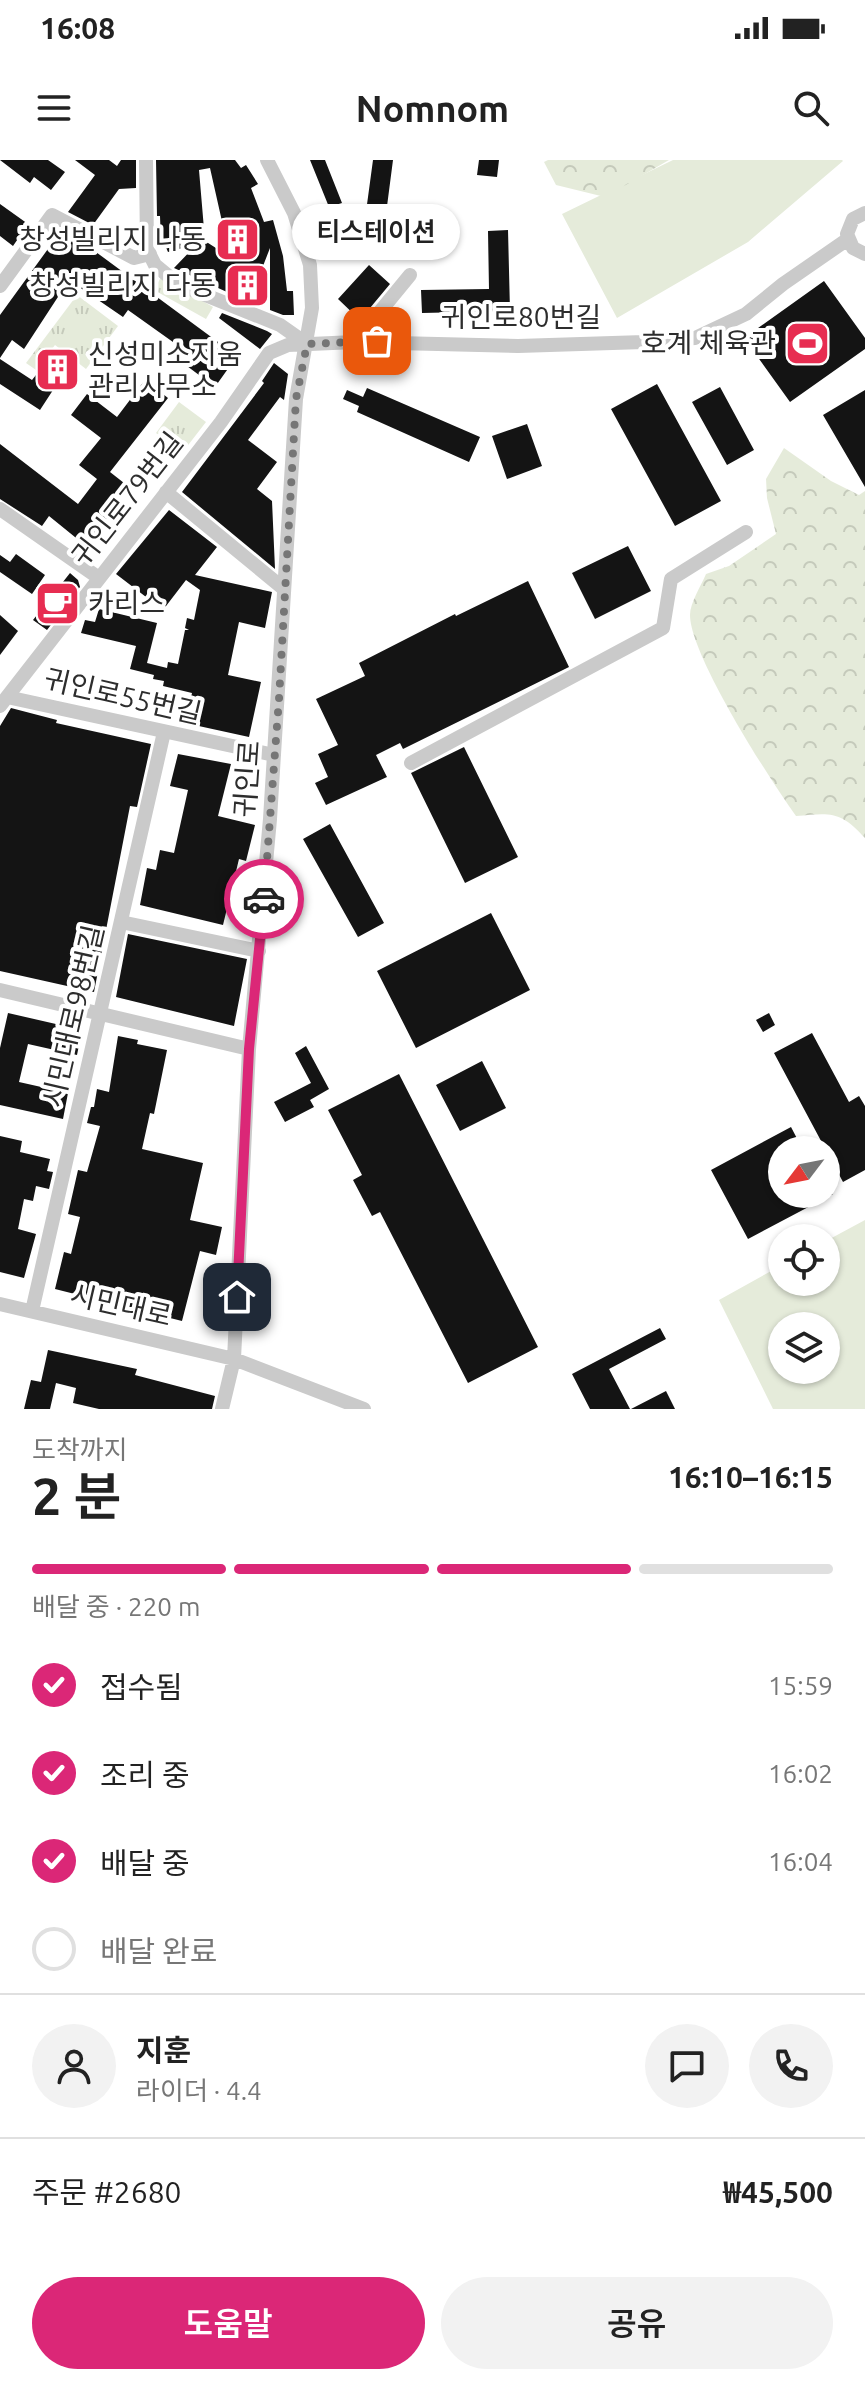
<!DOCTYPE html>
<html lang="ko">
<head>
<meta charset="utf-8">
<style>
  :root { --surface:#fff; --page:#f2f2f2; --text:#222; --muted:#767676; --line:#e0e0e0; --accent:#db2777 }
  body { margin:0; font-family:Ubuntu,"Noto Sans KR",sans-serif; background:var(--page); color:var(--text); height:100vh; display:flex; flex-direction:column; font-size:30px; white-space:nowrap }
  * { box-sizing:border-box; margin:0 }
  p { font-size:26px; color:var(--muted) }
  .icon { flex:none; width:44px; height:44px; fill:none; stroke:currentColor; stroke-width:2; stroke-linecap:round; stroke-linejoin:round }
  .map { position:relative; height:1249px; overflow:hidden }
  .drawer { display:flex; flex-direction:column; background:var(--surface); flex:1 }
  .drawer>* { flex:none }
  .needle { width:52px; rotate:238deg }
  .buttons { position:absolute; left:768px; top:976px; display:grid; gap:16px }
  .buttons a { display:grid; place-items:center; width:72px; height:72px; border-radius:50%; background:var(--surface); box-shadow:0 2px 6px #0004; font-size:40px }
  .pin { position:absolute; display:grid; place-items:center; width:68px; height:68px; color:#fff; margin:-34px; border-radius:16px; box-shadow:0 4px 12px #0006 }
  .courier { position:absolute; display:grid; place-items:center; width:80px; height:80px; margin:-40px; border:6px solid #db2777; border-radius:50%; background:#fff; color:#222; box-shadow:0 2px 10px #0007 }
  .bubble { position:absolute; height:56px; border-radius:28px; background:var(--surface); box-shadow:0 2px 6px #0004; font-size:26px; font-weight:600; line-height:56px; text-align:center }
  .summary em { font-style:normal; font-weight:600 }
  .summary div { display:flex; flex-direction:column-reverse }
  .summary { display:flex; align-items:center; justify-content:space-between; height:136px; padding:0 32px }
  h1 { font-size:52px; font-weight:600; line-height:60px }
  .bar { display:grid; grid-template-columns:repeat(4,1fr); gap:12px 8px; align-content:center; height:96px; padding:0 32px }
  .bar i { height:10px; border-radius:6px; background:var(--line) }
  .bar .current { background:var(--accent) }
  .bar p { grid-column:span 4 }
  .line { display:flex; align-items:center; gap:20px; padding:0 32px; border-top:2px solid var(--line) }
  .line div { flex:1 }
  .round { display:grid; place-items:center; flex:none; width:84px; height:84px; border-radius:42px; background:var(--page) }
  ol { padding:0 32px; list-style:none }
  li { display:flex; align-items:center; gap:24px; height:88px }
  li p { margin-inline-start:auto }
  li .icon { padding:8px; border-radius:50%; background:var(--accent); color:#fff; stroke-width:4 }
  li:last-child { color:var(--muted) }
  li i { width:44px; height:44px; border:4px solid var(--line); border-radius:50% }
  .cta { display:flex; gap:16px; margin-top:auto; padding:16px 32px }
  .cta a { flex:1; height:92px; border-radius:48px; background:var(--accent); color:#fff; font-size:32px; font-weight:600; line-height:92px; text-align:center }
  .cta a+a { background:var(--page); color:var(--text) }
  .status { display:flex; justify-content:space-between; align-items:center; height:56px; padding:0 40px; background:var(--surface); direction:ltr }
  .status svg { height:22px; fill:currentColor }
  header { display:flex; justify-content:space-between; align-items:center; height:104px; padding:0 32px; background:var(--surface); font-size:36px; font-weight:600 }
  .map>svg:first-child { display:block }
</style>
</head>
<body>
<div class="status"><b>16:08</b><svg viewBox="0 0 49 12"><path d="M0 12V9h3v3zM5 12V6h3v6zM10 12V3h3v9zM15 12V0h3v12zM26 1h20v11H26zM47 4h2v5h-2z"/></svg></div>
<header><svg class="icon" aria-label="menu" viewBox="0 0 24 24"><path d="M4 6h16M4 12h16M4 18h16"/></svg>Nomnom<svg class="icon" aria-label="search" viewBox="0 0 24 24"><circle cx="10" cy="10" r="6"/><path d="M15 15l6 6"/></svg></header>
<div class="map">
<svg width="865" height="1249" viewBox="0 0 865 1249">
  <defs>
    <pattern id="forest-crowns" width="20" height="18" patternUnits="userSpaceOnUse" patternTransform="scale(2)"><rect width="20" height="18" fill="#e5ebda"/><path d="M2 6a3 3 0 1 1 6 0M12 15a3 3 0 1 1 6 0" fill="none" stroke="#c5cabb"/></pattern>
    <pattern id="park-tufts" width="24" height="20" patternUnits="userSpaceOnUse" patternTransform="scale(2)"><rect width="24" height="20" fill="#e5ebda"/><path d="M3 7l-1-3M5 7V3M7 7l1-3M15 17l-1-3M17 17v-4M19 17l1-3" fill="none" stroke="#c5cabb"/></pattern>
  </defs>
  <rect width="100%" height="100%" fill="#fff"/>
  <path fill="#e5ebda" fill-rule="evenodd" d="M673 0H842L843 1 748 82 617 158 562 54Z
    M865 1060V1249H773L719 1140 782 1105V1122H826V1081ZM782 1166H826V1210H782Z"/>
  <path fill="url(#forest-crowns)" d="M548 0H669L605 37 556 25 544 2Z
    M784 288 831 321 859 335 865 331V678C840 650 830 653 796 656 770 620 690 495 690 455 690 443 701 426 706 414L729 406 776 374 767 338 766 319Z"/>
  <path fill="url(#park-tufts)" d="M161 117 213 147 206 159 154 130Z
    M77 135 118 166 86 209 55 185 36 210 26 203Z
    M179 242 206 262 182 293 156 273Z"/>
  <path fill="#141414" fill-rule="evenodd" d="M0 0H48L65 12 51 30 34 17 30 23Z
    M75 0H109L117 6 121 0H136V28L119 29 93 65 68 52 95 15Z
    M156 0H235L241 8 246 5 258 24 251 28 264 62 273 60 283 96 287 131H293L294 155H283L270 150V88L249 142 174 108 197 84 168 92 165 85 161 84 160 56H157ZM210 8 230 97 205 81 199 10Z
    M310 0H325L342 43 329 47Z
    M373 0H393L383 77 363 74Z
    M479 0H499L497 17 477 15Z
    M0 44 28 64 13 86 0 76Z
    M508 70 510 151 422 153 421 130 489 129 488 71Z
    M61 71 81 81 237 196 215 227 187 206 194 197 128 150 123 157 69 120 24 189 12 180 0 198V155Z
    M369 105 390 124 360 160 338 139Z
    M824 121 865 178V189L790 242 744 178Z
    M222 153 267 171 272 174 260 189 219 158Z
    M55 191 76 207 59 230 55 227 40 250 0 224V199L32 220Z
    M274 203 288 214 284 240 280 237 248 280 277 302 257 329 272 341 275 409 182 332 264 223 262 221Z
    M145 220 168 238 110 312 124 323 105 346 112 352 86 386 49 356 42 366 0 339V284L78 344 97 319 79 305 101 278 71 255 87 234 117 257Z
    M657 224 721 341 675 366 611 249Z
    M720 227 754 290 727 305 692 242Z
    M367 228 480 277 469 302 357 252 359 246 343 239 347 230 363 237Z
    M865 230V327L823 255Z
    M527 264 542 306 507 319 492 276Z
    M169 350 217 387 195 415 272 432 265 468 239 462 228 515 261 522 249 577 185 563 192 533 163 526 164 521 153 519 154 515 130 509 136 486 81 473 85 460 95 462 99 449 157 463 147 503 167 508 168 502 178 504 185 470H189L185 468 187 458 194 460 200 430 186 420 163 450 116 414Z
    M628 386 651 431 595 459 572 413Z
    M16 394 45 415 32 434 0 412V395L10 402Z
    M70 413 78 420 80 427 47 470 33 460Z
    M528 421 569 507 403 589 400 583 376 595 387 617 326 645 315 623 328 617 318 594 338 585 316 539 365 516 359 503 455 454 456 456Z
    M0 455 18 471 0 495Z
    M11 548 57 560 56 563 151 584 137 647 130 646 94 832 0 811V566Z
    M464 587 518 697 465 723 411 613Z
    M178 594 231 604 218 656 255 665 246 701 239 699 223 765 140 745 147 708 156 710 160 690 174 693 188 630 170 626Z
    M330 664 384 763 358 777 303 679Z
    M491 753 530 830 416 888 377 811Z
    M128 774 247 799 234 866 116 837Z
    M8 853 82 870 77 895 28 884 19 922 68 933 63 959 0 945V888Z
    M769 853 775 865 763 872 756 860Z
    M812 873 849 942 859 936 865 946V1010L843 1022 774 893Z
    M118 876 138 880 137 884 167 890 154 954 150 953 142 989 203 1003 190 1060 222 1067 216 1095 200 1091 182 1161 55 1129 64 1092 71 1094 80 1057 68 1054 78 1010 87 1012 100 966 87 963 91 947H94L97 929 109 932Z
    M306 886 329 929 310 940 314 947 285 962 274 942 311 923 295 893Z
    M482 901 506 948 460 971 436 925Z
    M399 914 538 1187 468 1223 380 1052 372 1056 353 1020 362 1015 328 950Z
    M791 967 803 990H782V1034H833L748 1079 711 1010Z
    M0 976 22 981 20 992 50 999 47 1011 53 1012 49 1029 36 1026 33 1041 24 1039 18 1069 36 1074 24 1118 0 1112Z
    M660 1168 666 1179 609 1209 630 1249H590L572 1214Z
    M48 1190 137 1209 135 1215 215 1236 212 1249H99L73 1243 76 1228 56 1223 50 1249H24L31 1220 41 1222Z
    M666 1231 675 1249H631Z"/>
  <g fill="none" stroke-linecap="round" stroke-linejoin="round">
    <path stroke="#cacaca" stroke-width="14" d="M146 0 147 89 155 105 178 124 280 165 307 184
      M865 53 853 59 847 74 853 88 865 94
      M0 126 52 55 134 98 150 94
      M355 182 410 115
      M166 332 284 429
      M0 349 99 418
      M7 537 274 595
      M0 546 221 262 269 193 288 185 355 182 518 186 644 182 695 178 746 154 783 124 848 79
      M411 603 663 468 671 419 746 372
      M121 762 259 791
      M0 830 249 889
      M0 1144 234 1199 364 1249
      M32 1151 164 572
      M222 1249 234 1199 249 889 270 659 296 239 312 148 310 105 294 53 267 0"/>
  </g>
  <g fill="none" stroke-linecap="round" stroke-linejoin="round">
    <path stroke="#767676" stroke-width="8" stroke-dasharray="0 14.4" d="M264 739 279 539 296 239 307 184 377 181"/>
    <path stroke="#db2777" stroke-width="10" d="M237 1137 249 889 264 739"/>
  </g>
  <defs>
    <symbol id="building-square" viewBox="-11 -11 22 22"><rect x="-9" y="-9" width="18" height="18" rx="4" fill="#e72d51" stroke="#fff"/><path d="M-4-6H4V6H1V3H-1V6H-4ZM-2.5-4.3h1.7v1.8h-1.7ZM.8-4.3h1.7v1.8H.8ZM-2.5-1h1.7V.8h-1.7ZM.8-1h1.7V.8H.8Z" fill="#fff"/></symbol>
    <symbol id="stadium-square" viewBox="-11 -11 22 22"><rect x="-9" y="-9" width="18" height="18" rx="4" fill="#e72d51" stroke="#fff"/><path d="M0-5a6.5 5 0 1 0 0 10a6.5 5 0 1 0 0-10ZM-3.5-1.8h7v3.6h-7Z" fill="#fff"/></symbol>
    <symbol id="cafe-square" viewBox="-11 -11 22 22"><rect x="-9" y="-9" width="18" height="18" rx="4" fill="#e72d51" stroke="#fff"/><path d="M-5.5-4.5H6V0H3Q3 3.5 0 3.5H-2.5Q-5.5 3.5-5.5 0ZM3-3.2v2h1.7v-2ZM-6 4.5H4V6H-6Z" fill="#fff"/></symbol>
  </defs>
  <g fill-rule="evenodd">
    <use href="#building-square" x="212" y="54" width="51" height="51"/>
    <use href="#building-square" x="222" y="100" width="51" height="51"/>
    <use href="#stadium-square" x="782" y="158" width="51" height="51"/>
    <use href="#building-square" x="32" y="184" width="51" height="51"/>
    <use href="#cafe-square" x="32" y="418" width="51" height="51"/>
  </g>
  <g text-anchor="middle" stroke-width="8" stroke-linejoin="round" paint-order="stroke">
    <g font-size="28" fill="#2d2d2d" stroke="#fff" text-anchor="end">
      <text x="206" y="89">창성빌리지 나동</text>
      <text x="216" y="135">창성빌리지 다동</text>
      <text x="776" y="193">호계 체육관</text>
      <text x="88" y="204" text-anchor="start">신성미소지움<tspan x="88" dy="32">관리사무소</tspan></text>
      <text x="88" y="453" text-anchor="start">카리스</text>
    </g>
    <g font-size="28" fill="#2d2d2d" stroke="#fff">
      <text x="521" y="167">귀인로80번길</text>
      <text transform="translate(127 339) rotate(-52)" y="10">귀인로79번길</text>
      <text transform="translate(123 536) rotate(13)" y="10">귀인로55번길</text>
      <text transform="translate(247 619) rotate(-86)" y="10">귀인로</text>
      <text transform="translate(73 856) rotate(-77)" y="10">시민대로98번길</text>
      <text transform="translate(121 1145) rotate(13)" y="10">시민대로</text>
    </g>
  </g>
</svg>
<div class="buttons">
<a><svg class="needle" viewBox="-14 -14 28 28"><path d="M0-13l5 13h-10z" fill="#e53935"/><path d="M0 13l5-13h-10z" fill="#767676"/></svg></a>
<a><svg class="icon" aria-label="locate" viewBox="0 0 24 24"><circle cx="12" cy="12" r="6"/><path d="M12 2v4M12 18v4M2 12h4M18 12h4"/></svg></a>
<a><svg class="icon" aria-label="layers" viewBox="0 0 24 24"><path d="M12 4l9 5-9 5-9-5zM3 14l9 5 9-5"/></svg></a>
</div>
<div class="pin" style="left:377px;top:181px;background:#ea580c"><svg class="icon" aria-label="bag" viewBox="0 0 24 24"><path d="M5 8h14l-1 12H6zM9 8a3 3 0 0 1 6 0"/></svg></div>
<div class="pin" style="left:237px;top:1137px;background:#1f2937"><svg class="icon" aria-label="home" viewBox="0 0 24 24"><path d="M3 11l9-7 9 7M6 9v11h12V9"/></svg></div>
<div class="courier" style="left:264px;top:739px"><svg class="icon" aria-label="car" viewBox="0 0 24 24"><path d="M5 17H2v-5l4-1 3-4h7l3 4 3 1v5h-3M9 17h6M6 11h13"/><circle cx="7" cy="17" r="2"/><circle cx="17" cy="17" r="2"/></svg></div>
<div class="bubble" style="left:292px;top:44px;width:168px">티스테이션</div>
</div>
<section class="drawer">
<div class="summary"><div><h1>2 분</h1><p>도착까지</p></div><em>16:10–16:15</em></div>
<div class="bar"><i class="current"></i><i class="current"></i><i class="current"></i><i></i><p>배달 중 · 220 m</p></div>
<ol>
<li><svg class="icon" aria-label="check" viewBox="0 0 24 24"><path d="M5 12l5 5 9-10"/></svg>접수됨<p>15:59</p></li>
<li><svg class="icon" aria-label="check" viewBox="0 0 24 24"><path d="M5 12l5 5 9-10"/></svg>조리 중<p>16:02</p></li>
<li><svg class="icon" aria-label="check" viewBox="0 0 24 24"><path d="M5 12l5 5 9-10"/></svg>배달 중<p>16:04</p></li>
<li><i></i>배달 완료</li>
</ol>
<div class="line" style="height:144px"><a class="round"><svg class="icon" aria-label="person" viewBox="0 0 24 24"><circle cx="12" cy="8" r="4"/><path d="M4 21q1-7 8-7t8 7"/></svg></a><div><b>지훈</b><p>라이더 · 4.4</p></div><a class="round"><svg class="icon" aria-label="chat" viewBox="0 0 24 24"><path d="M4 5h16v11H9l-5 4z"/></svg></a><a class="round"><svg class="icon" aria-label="phone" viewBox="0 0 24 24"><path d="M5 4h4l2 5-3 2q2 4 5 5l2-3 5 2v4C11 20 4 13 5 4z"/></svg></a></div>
<div class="line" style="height:104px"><div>주문 #2680</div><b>₩45,500</b></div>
<div class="cta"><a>도움말</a><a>공유</a></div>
</section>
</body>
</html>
